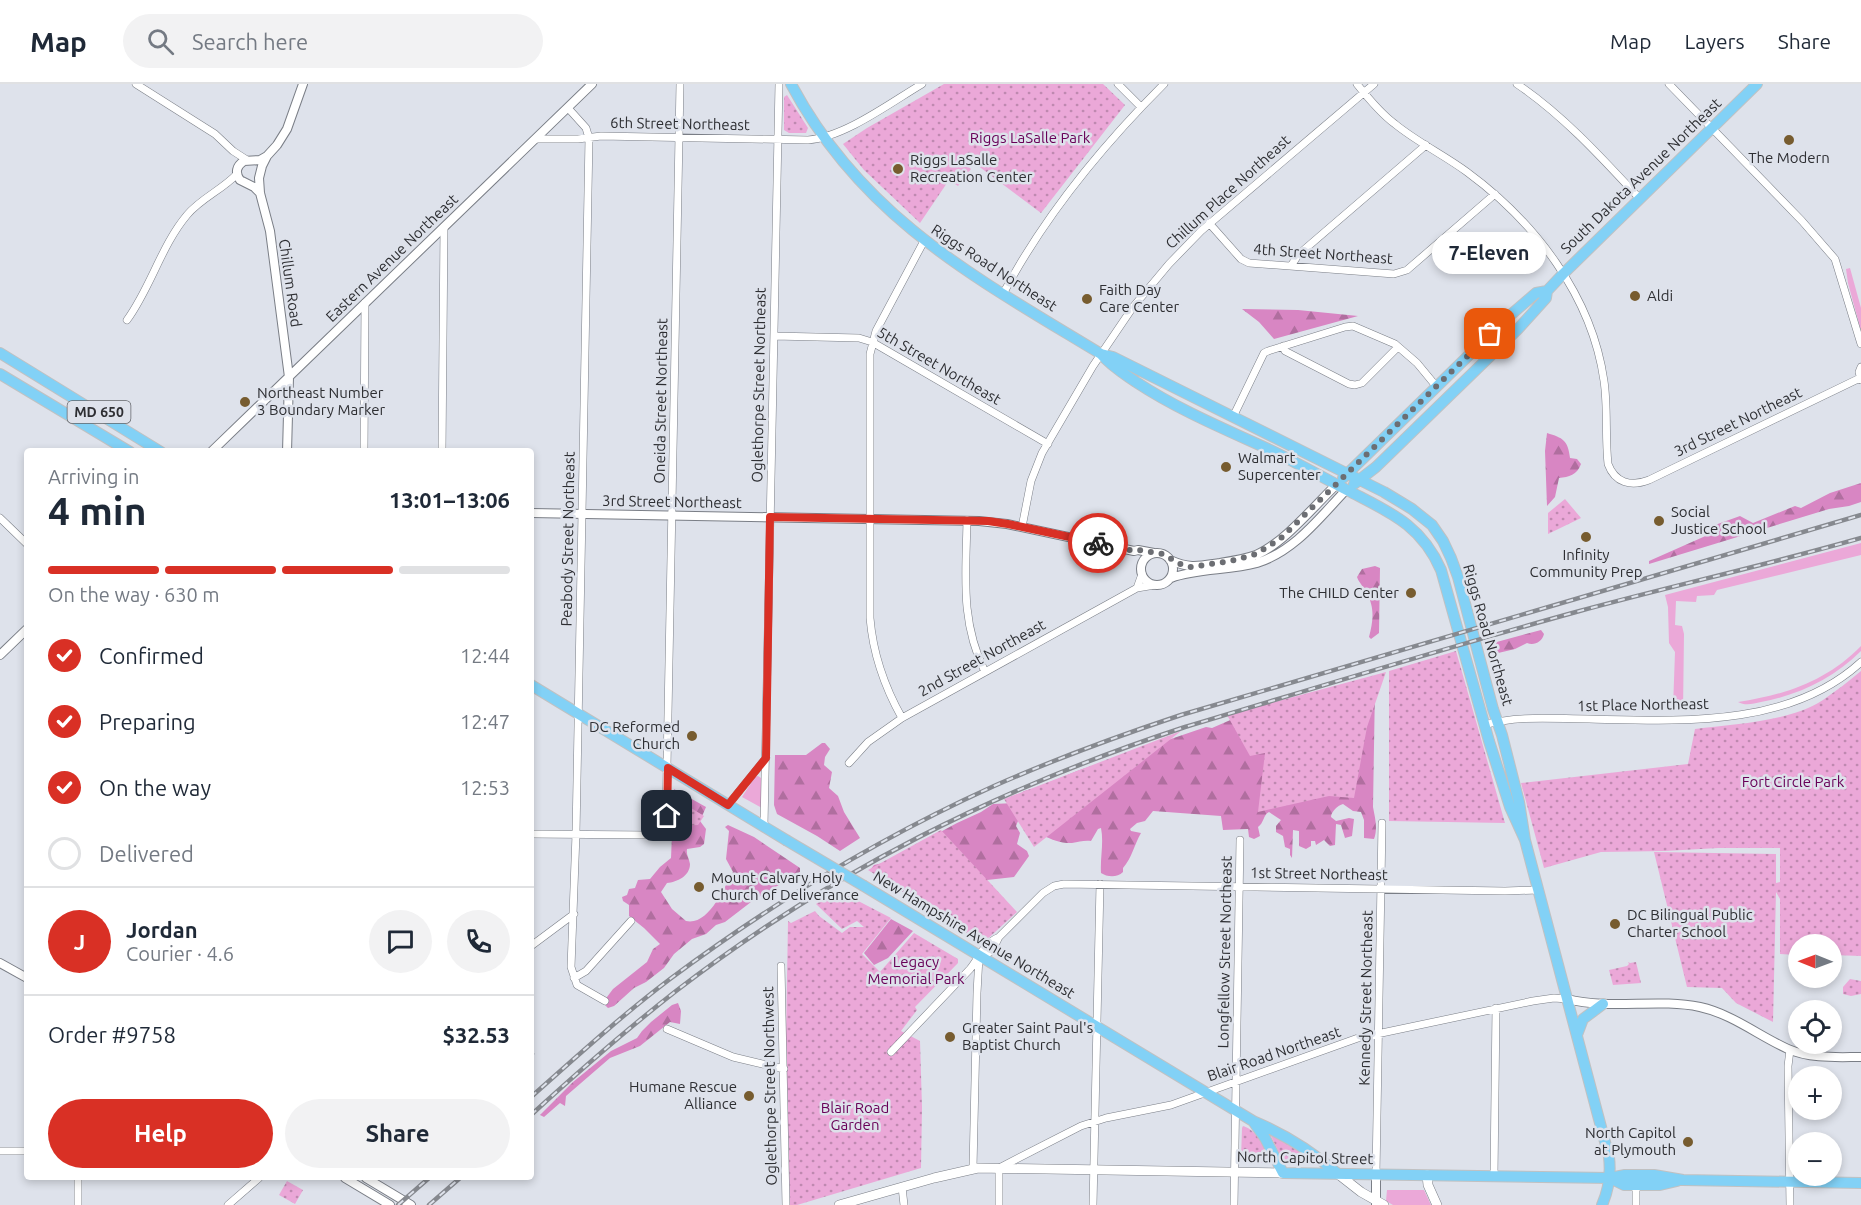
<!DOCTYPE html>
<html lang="en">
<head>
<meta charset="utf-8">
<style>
  :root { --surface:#fff; --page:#f2f2f3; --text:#1f2937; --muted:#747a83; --line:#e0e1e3; --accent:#d93025 }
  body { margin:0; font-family:Ubuntu,sans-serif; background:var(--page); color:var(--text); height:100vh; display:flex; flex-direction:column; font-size:22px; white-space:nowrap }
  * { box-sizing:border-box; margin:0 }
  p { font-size:20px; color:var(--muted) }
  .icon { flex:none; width:33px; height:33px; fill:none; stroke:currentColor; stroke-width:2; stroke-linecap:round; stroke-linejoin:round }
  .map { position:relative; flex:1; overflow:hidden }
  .side { position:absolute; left:24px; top:364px; width:510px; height:732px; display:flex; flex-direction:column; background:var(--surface); border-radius:6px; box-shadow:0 3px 9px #0003 }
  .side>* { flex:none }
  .needle { width:39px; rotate:271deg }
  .fabs { position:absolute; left:1788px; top:850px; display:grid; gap:12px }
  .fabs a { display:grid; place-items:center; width:54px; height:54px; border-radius:50%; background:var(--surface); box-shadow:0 3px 9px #0003; font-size:30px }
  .pin { position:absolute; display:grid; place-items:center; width:51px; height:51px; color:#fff; margin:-26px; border-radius:12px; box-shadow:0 3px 9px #0006 }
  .courier { position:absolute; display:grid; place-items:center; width:60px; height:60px; margin:-30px; border:4px solid #d93025; border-radius:50%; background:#fff; color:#222; box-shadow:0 2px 8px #0007 }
  .bubble { position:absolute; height:42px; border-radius:21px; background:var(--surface); box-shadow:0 3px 9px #0003; font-size:20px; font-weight:700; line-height:42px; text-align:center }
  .headline em { font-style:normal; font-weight:700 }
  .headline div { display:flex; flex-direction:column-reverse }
  .headline { display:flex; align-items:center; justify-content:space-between; height:102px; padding:0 24px }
  h1 { font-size:39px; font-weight:700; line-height:45px }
  .bar { display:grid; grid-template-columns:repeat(4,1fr); gap:9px 6px; align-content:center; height:72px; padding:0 24px }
  .bar i { height:8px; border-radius:4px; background:var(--line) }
  .bar .on { background:var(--accent) }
  .bar p { grid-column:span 4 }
  .line { display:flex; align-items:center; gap:15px; padding:0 24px; border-top:2px solid var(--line) }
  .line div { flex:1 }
  .round { display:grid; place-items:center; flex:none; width:63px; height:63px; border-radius:32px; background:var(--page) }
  ol { padding:0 24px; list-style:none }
  li { display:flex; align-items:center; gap:18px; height:66px }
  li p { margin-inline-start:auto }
  li .icon { padding:6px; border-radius:50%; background:var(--accent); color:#fff; stroke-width:4 }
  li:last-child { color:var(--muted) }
  li i { width:33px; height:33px; border:3px solid var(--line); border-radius:50% }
  .button { display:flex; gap:12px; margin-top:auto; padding:12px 24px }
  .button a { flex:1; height:69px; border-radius:36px; background:var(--accent); color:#fff; font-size:24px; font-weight:700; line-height:69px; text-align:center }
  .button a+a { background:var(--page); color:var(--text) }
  header { display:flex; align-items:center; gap:36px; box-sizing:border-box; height:84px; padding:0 30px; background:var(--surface); border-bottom:2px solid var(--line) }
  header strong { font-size:28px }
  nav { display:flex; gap:33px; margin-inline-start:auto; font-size:21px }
  .search { width:420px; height:54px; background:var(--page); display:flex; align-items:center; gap:15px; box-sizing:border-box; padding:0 21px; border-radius:33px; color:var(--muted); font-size:22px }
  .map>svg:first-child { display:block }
</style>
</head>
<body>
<header>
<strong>Map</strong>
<div class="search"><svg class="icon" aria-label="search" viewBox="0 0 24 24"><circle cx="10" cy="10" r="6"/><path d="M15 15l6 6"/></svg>Search here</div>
<nav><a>Map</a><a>Layers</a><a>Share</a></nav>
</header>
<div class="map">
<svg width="1861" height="1121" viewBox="0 0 1861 1121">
  <defs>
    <pattern id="forest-firs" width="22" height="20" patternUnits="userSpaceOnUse" patternTransform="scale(1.5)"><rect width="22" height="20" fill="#d886c3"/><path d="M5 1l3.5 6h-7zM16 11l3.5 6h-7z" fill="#b06e9f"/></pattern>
    <pattern id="park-dots" width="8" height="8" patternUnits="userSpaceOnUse" patternTransform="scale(1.5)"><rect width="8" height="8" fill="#eba8d8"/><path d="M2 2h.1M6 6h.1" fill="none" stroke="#bf89b0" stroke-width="1.8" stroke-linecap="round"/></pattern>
  </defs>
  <rect width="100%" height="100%" fill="#dee2eb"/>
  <path fill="#eba8d8" d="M1850 184 1861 224V247L1848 199 1846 185Z
    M1861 459V471L1717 506 1714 511 1697 512 1696 518 1676 517 1675 541 1682 542 1684 550 1683 627 1673 624 1675 568 1669 559 1668 523 1665 511Z
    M1861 562V567C1834 594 1799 611 1761 618 1753 620 1745 622 1738 618 1785 611 1827 597 1861 562Z
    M758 692 761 694 762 724 742 713 755 693Z
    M1387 1106H1424L1431 1121H1393L1386 1117Z"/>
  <path fill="url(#forest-firs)" d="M1242 225 1298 226 1358 232 1274 255 1259 238Z
    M1547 349C1563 354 1568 356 1570 374L1577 375 1581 380C1577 391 1569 393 1559 394L1555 413 1547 422 1545 367Z
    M1861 399V418L1849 422 1829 425 1649 480V477L1710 450 1713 448V443L1715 441 1740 432 1753 439 1795 422 1801 424 1830 409Z
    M1375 482 1380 484 1379 549 1371 555 1369 553C1373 537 1375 525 1367 509 1364 503 1359 499 1357 493L1362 485Z
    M1541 546 1544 550C1542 558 1534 562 1527 559L1515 565 1494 570 1493 559Z
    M1375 603 1373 723C1375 734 1378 744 1374 755L1364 754V736L1361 728 1353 727 1343 720C1338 721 1331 728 1331 733L1336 737 1349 734 1354 735 1352 752 1345 754 1341 741 1336 740 1335 761 1330 762 1324 756 1316 761 1315 757H1311V762L1306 765 1299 762V747L1293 746 1292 774 1290 771V765L1285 763 1283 752 1276 748V742L1281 736 1269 728C1263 731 1264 739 1258 743L1260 752 1254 755 1249 753 1248 745 1223 746 1221 732 1153 727 1145 737 1137 739 1130 745 1131 747 1141 749C1134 761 1132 774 1123 784V788C1117 794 1107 793 1101 789 1100 774 1104 759 1101 744L1098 745 1091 757C1084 756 1079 758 1072 759 1052 760 1035 746 1018 737L1016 742 1020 749 1017 760 1027 767 1029 772 1014 793 987 796 972 852 938 831 871 785 874 781 883 779 957 739 981 728 993 720 1015 719 1019 711 1024 707 1036 704 1077 687 1206 643 1212 644 1235 634Z
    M822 659H825L830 665 825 673 824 681 832 688 829 704 838 712 844 728 860 754 840 767 817 752 777 730 774 721 775 671H806Z
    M674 705 706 723 700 737 706 745 704 760 700 763 687 765C686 771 689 774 690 780 690 792 677 798 667 799L661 808 672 825 686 837C709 842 724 803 733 788L726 775 729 747 725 743 728 741 754 753 800 784V788L751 818 725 838 716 841 706 850 692 855 674 870 664 884 646 898 634 904 614 922 608 924 605 921 607 913 613 905 647 878 653 865 660 860 644 844 629 832V821L623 817 622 813 627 811 629 805 635 804 638 796 650 795 660 783 671 774Z
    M891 835 913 847 888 874 874 881 864 869Z
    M678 919 681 927 680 940 670 938 640 962 610 974 566 1012 565 1022 560 1019 544 1033 540 1031 573 998 611 967 637 954 642 947 651 938 672 921Z"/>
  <path fill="url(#park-dots)" d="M944 0H1103L1125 21 1041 129 965 72 962 77 971 85 958 102 949 96 920 139 864 86 843 60 867 44Z
    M787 11 808 44 806 49H789L784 46V13Z
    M1565 415 1581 434 1548 450V429Z
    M1456 567 1505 739 1389 737V587Z
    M1861 587V872L1832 871V861H1798V871L1780 870V815L1776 808 1773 938 1736 919 1722 904 1687 903 1654 768 1776 770V799L1780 798V764H1718L1665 767 1601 768 1544 784 1521 699 1688 680 1695 645C1735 640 1789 638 1823 616 1836 607 1849 597 1861 587Z
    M1386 588 1367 643 1354 714 1329 712 1258 728 1265 669 1250 672 1227 631Z
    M1181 647 1034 763 1004 715Z
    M678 716 704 732 698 741 677 742Z
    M941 746 1017 828 983 859 868 786Z
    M837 806 891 834 862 870 880 888 914 849 958 875V879L915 923 917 926 901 947 920 957 922 1023 921 1084 797 1121H790L786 954 788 837 791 839 815 827 819 832 842 849 850 843H864L857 837 842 845 816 820Z
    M1628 878 1630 879 1636 878 1641 899 1613 901 1609 886 1627 882 1629 880Z
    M1850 895 1861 897V910L1851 912 1843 910V903Z
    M1243 1042C1257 1046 1264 1063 1271 1075L1272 1079 1243 1078 1241 1075 1242 1044Z
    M1269 1048 1315 1077V1079H1284Z
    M287 1097 303 1106 295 1120 279 1111Z"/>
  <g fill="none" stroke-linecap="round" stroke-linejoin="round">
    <defs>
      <path id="minor" d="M136 0 215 50 233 67 247 76
        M1118 0 1141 23
        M1357 0C1368 14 1380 29 1395 40 1417 58 1444 71 1467 88 1535 138 1592 212 1604 297 1608 324 1605 352 1608 380 1615 399 1631 403 1649 396L1860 294
        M1517 0C1563 31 1602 74 1640 115
        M1669 0 1802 137 1835 175 1861 260
        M568 24 586 44 589 54 576 750 571 883 577 901 605 917
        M536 55H578L601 52 808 56C845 53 890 19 922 0
        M1209 139 1241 175 1249 179 1394 190 1407 186 1495 110
        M1291 182 1298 171 1426 61
        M1003 210C1045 131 1101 63 1164 0
        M127 236C151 203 161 162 187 131 201 114 222 106 237 90
        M774 252 859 254 872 258 1048 360
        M1283 262 1285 267 1349 300 1355 301 1362 299 1398 263
        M1861 283 1859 288 1861 296
        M1233 333 1264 269 1268 267 1345 243 1353 242 1395 260 1417 279 1436 302
        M364 368 365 219
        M442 368 444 143
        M0 434 27 460
        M967 436C966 491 960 537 985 588
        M1022 443 1031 397 1042 369 1093 282 1133 223 1169 180 1201 147 1374 0
        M1137 504 1142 490
        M902 634C884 602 873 570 870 534V270L876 247 924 157
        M1484 641C1519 631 1554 635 1589 635 1680 637 1789 644 1861 578
        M849 679 868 658 902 634 1137 504 1155 501
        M728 721 766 674
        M764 742 779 0
        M531 750 648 751 661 746 666 735 680 0
        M531 862 574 830
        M980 873 992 867 999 853 1043 809 1054 802 1064 800 1505 807 1538 806
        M781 882 786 1121
        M574 894 586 887 631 837
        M667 945 733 973 784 985
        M1790 966 1788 982 1790 1121
        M891 968 970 885C981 871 982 861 999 853
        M0 1067H27
        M973 1084 977 909 979 873
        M1376 1090 1382 739
        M1494 1092 1496 924
        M902 1103 904 1121
        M78 1121V1094
        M228 1121 259 1094
        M999 1121V1084L1081 1042 1106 1034 1171 1021 1358 954 1533 917 1554 914 1567 915
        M1093 1121 1100 800
        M1234 1121 1240 756
        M1636 1121V1101"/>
      <path id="tertiary" d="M260 109 254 103 240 96C235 89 236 82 244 77L260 76 267 72
        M211 368 592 0
        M287 368 289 293 270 147 260 109 259 94 262 82 267 72 277 61 287 45 303 0
        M531 429 979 437 1007 440 1134 467 1138 466 1154 469
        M1141 485a16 16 0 1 1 32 0a16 16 0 1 1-32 0Z
        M1170 476C1190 485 1199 482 1220 479 1232 477 1244 475 1256 471 1284 459 1314 422 1336 401
        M1171 494C1198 484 1229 487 1257 479 1295 467 1320 433 1346 406
        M0 571 27 545
        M0 879 27 894
        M1567 915C1611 926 1657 914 1700 923 1732 930 1759 952 1788 965 1811 975 1837 973 1861 973
        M345 1094 390 1121
        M366 1094 411 1121
        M1376 1121V1090"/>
      <path id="secondary" d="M1338 1090 1361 1108 1384 1121
        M1427 1091 1428 1101 1437 1121
        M839 1121 934 1094 978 1084 1283 1089"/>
      <path id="primary" d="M791 0C862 134 976 194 1101 270 1111 282 1123 289 1136 298 1177 325 1222 344 1266 364 1294 377 1320 392 1347 406 1389 428 1421 440 1441 486L1489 657 1510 723 1525 756
        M0 269 161 368
        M1101 270 1113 273 1384 408 1412 425 1432 441 1443 457 1451 474 1458 493 1493 625 1502 651 1519 718 1525 756 1609 1073C1611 1090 1609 1105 1602 1121
        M0 290 130 368
        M1343 394 1507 234 1536 209 1547 207
        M1354 400 1376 383 1518 245 1546 214 1547 207 1563 190 1757 0
        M531 601 786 756
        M864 802 1253 1037C1284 1050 1313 1068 1338 1090
        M1577 951 1583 935 1603 920
        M1253 1037 1265 1054 1283 1089 1610 1094 1625 1091H1654L1683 1096 1861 1099
        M1610 1094 1624 1101H1660L1677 1097"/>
    </defs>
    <use href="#minor" stroke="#7a7e86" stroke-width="8"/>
    <use href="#tertiary" stroke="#7a7e86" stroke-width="10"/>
    <use href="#secondary" stroke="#7a7e86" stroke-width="10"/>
    <use href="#primary" stroke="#c0c1c2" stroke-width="12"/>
    <use href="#minor" stroke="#fff" stroke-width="7"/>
    <use href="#tertiary" stroke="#fff" stroke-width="8"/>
    <use href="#secondary" stroke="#fff" stroke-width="9"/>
    <use href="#primary" stroke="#82d1f6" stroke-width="10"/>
    <defs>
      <path id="rail" d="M531 972 532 970
        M531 1013C576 973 621 932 670 895 771 820 879 754 994 702 1055 675 1118 652 1181 631L1861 431
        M531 1031C578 988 626 946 676 907 832 787 999 704 1185 643 1315 604 1445 564 1576 528 1671 502 1767 481 1861 454
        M398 1121 429 1094
        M429 1121 460 1094"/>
    </defs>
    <use href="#rail" stroke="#86898f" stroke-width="4.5"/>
    <use href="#rail" stroke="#dee2eb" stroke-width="2" stroke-dasharray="7" stroke-linecap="butt"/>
    <defs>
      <path id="primary-bridge" d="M786 756 864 802"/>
    </defs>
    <use href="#primary-bridge" stroke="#c0c1c2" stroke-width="12" stroke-linecap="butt"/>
    <use href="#primary-bridge" stroke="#82d1f6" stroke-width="10"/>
  </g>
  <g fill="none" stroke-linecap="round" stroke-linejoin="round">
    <path stroke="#6c6e73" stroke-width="6" stroke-dasharray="0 10.8" d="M1098 459 1134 467 1138 466 1163 470 1182 481 1191 483 1231 477 1256 470 1280 455 1490 250"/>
    <path stroke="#d93025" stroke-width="8" d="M667 732 668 684 728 721 766 674 770 433 988 437 1008 440 1098 459"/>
  </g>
  <g fill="#775c2f" stroke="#dee2eb" stroke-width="2">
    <circle cx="1789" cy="56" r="6"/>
    <circle cx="898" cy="85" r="6"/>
    <circle cx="1635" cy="212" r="6"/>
    <circle cx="1087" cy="215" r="6"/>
    <circle cx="245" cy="318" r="6"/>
    <circle cx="1226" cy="383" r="6"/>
    <circle cx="1659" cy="437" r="6"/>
    <circle cx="1586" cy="453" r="6"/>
    <circle cx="1411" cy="509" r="6"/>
    <circle cx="692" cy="652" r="6"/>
    <circle cx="699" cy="803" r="6"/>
    <circle cx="1615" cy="840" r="6"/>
    <circle cx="950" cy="953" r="6"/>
    <circle cx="749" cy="1012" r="6"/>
    <circle cx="1688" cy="1058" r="6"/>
  </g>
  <g text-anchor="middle" stroke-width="5" stroke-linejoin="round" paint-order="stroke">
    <rect fill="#dee2eb" stroke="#63656a" stroke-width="1.5" x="67.5" y="317" width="63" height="22" rx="4.5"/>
    <g font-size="14" font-weight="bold" fill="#2e2f33">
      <text x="99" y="333">MD 650</text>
    </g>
    <g font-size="15" fill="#2e2f33" stroke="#dee2eb">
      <text transform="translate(680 40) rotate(1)" y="5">6th Street Northeast</text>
      <text transform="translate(1641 92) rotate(-44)" y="5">South Dakota Avenue Northeast</text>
      <text transform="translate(1228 108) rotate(-42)" y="5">Chillum Place Northeast</text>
      <text transform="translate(1323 170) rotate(4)" y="5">4th Street Northeast</text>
      <text transform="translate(392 174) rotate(-44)" y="5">Eastern Avenue Northeast</text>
      <text transform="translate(994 184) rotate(33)" y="5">Riggs Road Northeast</text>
      <text transform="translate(290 199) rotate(82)" y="5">Chillum Road</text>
      <text transform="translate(939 282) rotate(30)" y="5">5th Street Northeast</text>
      <text transform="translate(759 301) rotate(-89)" y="5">Oglethorpe Street Northeast</text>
      <text transform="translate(661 317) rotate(-89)" y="5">Oneida Street Northeast</text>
      <text transform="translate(1738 338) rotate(-26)" y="5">3rd Street Northeast</text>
      <text transform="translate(672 418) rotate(1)" y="5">3rd Street Northeast</text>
      <text transform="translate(568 455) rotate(-89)" y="5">Peabody Street Northeast</text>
      <text transform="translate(1488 551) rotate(74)" y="5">Riggs Road Northeast</text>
      <text transform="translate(982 574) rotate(-29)" y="5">2nd Street Northeast</text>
      <text transform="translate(1643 621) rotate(-1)" y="5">1st Place Northeast</text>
      <text transform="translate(1319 790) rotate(1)" y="5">1st Street Northeast</text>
      <text transform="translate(974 851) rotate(31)" y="5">New Hampshire Avenue Northeast</text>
      <text transform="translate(1225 868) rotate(-89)" y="5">Longfellow Street Northeast</text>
      <text transform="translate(1366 914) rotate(-89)" y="5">Kennedy Street Northeast</text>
      <text transform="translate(1274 970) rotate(-19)" y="5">Blair Road Northeast</text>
      <text transform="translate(770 1002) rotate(-91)" y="5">Oglethorpe Street Northwest</text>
      <text transform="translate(1305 1074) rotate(1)" y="5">North Capitol Street</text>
    </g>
    <g font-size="15" fill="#680058" stroke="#dee2eb">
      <text x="1030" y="59">Riggs LaSalle Park</text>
      <text x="1793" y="703">Fort Circle Park</text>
      <text x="916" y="883">Legacy<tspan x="916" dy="17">Memorial Park</tspan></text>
      <text x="855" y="1029">Blair Road<tspan x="855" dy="17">Garden</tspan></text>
    </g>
    <g font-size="15" fill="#2e2f33" stroke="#dee2eb" text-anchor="start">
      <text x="1789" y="79" text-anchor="middle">The Modern</text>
      <text x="910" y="81">Riggs LaSalle<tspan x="910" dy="17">Recreation Center</tspan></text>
      <text x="1099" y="211">Faith Day<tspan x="1099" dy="17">Care Center</tspan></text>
      <text x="1647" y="217">Aldi</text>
      <text x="257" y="314">Northeast Number<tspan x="257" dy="17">3 Boundary Marker</tspan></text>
      <text x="1238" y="379">Walmart<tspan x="1238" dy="17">Supercenter</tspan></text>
      <text x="1671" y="433">Social<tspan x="1671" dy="17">Justice School</tspan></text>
      <text x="1586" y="476" text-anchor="middle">Infinity<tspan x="1586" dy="17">Community Prep</tspan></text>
      <text x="1399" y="514" text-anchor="end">The CHILD Center</text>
      <text x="680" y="648" text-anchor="end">DC Reformed<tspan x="680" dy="17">Church</tspan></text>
      <text x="711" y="799">Mount Calvary Holy<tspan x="711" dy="17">Church of Deliverance</tspan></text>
      <text x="1627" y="836">DC Bilingual Public<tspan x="1627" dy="17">Charter School</tspan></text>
      <text x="962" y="949">Greater Saint Paul's<tspan x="962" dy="17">Baptist Church</tspan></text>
      <text x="737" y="1008" text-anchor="end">Humane Rescue<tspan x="737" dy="17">Alliance</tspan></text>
      <text x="1676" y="1054" text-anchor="end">North Capitol<tspan x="1676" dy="17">at Plymouth</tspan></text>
    </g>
  </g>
</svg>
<div class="fabs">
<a><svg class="needle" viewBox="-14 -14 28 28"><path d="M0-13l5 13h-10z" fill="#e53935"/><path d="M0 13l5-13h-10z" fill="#747a83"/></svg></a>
<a><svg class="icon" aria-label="locate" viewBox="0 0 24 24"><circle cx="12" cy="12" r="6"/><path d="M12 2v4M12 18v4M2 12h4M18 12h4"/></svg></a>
<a>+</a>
<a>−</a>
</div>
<div class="pin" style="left:1490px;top:250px;background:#ea580c"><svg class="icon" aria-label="bag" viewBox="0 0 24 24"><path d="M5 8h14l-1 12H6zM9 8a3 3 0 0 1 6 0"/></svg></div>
<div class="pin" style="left:667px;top:732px;background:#1f2937"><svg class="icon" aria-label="home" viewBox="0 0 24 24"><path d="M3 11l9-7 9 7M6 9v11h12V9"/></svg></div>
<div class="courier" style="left:1098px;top:459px"><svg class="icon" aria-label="bike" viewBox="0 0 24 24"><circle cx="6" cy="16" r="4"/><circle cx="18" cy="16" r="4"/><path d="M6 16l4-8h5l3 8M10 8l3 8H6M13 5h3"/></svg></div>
<div class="bubble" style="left:1432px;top:148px;width:114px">7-Eleven</div>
<section class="side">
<div class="headline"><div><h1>4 min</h1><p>Arriving in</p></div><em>13:01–13:06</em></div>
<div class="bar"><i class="on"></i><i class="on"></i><i class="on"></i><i></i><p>On the way · 630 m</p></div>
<ol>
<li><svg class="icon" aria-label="check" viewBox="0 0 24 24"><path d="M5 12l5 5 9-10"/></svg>Confirmed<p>12:44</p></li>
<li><svg class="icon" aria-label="check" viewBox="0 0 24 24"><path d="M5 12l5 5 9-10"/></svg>Preparing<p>12:47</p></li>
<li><svg class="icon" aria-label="check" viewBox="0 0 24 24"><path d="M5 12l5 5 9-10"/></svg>On the way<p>12:53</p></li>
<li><i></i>Delivered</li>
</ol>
<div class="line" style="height:108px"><b class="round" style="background:var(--accent);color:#fff">J</b><div><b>Jordan</b><p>Courier · 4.6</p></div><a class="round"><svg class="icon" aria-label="chat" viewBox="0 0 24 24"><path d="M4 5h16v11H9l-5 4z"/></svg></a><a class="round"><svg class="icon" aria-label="phone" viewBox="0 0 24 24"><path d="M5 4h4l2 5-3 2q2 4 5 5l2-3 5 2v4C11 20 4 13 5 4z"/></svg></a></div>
<div class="line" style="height:78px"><div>Order #9758</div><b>$32.53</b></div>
<div class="button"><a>Help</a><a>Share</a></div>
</section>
</div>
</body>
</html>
